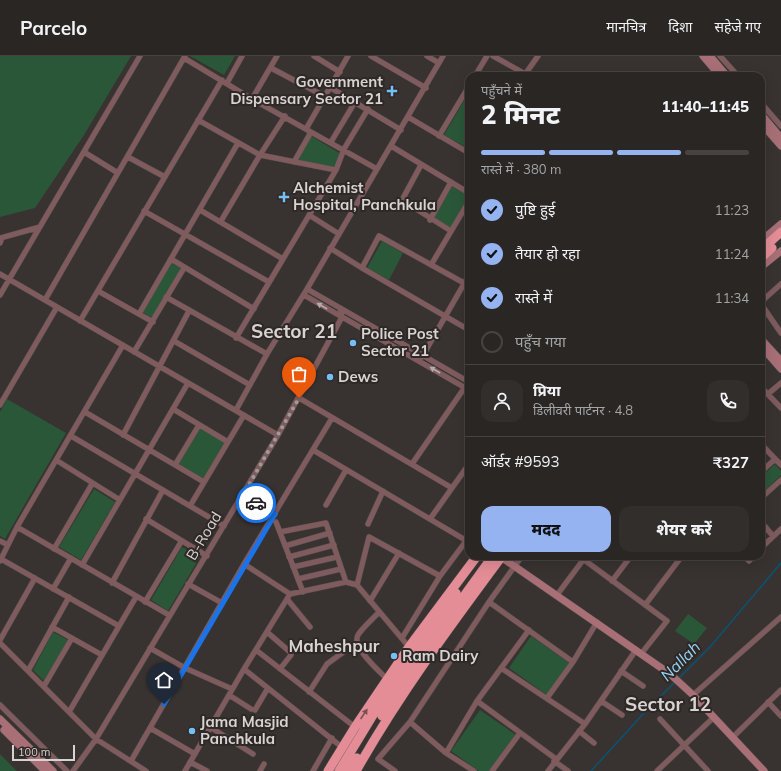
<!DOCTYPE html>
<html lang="hi">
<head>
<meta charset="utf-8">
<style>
  :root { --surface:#2a2624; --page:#322e2c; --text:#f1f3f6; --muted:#a5a5a6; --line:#464341; --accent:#95b2f1 }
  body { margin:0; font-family:Mulish,"Noto Sans Devanagari",sans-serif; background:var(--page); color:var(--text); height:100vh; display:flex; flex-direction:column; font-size:15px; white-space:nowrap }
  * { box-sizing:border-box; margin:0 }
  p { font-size:13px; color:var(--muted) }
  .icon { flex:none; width:22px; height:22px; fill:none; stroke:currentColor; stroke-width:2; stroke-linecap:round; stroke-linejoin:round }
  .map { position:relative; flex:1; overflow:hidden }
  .sheet { position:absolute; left:465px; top:16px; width:300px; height:488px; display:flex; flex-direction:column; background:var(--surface); border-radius:12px; box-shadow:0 4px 16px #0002,0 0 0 1px var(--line) }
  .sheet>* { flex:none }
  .scale { position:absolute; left:12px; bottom:10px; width:63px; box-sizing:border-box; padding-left:4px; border:2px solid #d7d3d2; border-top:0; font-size:11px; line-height:14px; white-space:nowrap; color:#d7d3d2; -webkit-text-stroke:3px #2e2826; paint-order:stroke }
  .pin { position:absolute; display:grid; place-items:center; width:34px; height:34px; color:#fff; margin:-41px -17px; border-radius:50% 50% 50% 0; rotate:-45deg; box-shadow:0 0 4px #0007 }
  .pin .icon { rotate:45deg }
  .courier { position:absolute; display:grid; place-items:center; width:40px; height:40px; margin:-20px; border:3px solid #1a73e8; border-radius:50%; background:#fff; color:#222; box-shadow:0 1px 5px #0007 }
  .summary em { font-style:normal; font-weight:800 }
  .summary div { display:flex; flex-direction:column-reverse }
  .summary { display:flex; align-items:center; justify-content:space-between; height:68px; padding:0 16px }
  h1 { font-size:26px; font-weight:800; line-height:30px }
  .bar { display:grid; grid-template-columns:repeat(4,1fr); gap:6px 4px; align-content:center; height:48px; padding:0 16px }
  .bar i { height:5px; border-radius:3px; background:var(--line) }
  .bar .current { background:var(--accent) }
  .bar p { grid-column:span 4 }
  .line { display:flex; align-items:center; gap:10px; padding:0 16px; border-top:1px solid var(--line) }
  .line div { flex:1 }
  .round { display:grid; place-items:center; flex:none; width:42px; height:42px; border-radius:12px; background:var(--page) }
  ol { padding:0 16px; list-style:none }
  li { display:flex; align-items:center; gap:12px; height:44px }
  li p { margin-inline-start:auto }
  li .icon { padding:4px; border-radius:50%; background:var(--accent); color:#111; stroke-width:4 }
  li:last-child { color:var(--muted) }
  li i { width:22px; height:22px; border:2px solid var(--line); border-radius:50% }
  .cta { display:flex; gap:8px; margin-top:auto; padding:8px 16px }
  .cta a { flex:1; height:46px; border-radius:12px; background:var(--accent); color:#111; font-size:16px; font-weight:800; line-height:46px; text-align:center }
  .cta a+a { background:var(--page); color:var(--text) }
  header { display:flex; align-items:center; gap:24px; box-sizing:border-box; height:56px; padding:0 20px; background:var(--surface); border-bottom:1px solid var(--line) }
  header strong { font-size:19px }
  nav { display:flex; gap:22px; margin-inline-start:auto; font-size:14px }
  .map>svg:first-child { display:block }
</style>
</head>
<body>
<header>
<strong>Parcelo</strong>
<nav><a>मानचित्र</a><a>दिशा</a><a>सहेजे गए</a></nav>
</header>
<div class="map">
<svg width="781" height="715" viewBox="0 0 781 715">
  <rect width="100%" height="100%" fill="#383230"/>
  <path fill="#2b5739" d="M0 0H131L84 79 35 152 0 161Z
    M190 0H235L224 19Z
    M469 36V86L466 91 444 79Z
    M311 80 341 98 334 111 298 105Z
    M452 129 469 140 451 172 433 162Z
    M382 185 403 197 389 224 367 212Z
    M171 207 182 213 152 262 142 256Z
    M7 343 66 377 5 483 0 480V356Z
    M200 371 225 387 203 423 178 408Z
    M775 408 781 415V419L761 438V421Z
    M94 433 115 446 81 504 59 491Z
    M182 491 200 501 168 555 151 544Z
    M688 558 707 572 694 588 675 575Z
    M53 576 68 584 44 625 33 614Z
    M531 580 569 607 547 639 509 612Z
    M480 654 516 679 491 715H479L451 695Z
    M0 698 17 715H0Z"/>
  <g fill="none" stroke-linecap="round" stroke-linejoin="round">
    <path stroke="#095475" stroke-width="1.5" d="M679 622 710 591 781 507
      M591 715 644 657 675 626"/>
    <defs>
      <path id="street" d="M314 0 340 16
        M371 0 426 32
        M427 0 439 7
        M493 0 529 20
        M720 0 738 20
        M184 2 252 43 377 113
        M271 12 324 40
        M526 17 538 0
        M475 20 487 0
        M227 27 242 0
        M331 32 401 74
        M252 43 277 0
        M761 47 781 70
        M408 61 469 97
        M198 64 260 99 336 114
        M306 73 348 0
        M439 80 469 30
        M331 86 355 46
        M391 90 469 137
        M84 96 118 117
        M128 101 165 121
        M294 106 311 76
        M421 109 402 144 451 175
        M200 154 283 203
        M144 155 269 226
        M309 159 339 178
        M430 164 451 126
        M221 165 260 99 285 60
        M0 182 40 171
        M0 187 2 182
        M330 192 362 212 469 274
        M171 203 254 253
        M431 209 469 145
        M362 212 379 180 464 227
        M0 218 278 379
        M307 233 469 326
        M98 235 153 266
        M0 239 140 0
        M304 239 469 334
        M166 241 267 298
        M45 244 185 0
        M761 246 781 228
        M761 248 781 277
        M139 258 238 87
        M80 265 222 24
        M236 282 336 114 344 93 368 53
        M174 285 250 329
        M134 296 184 212
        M422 301 469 219
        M761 331 781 352
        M768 338 781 327
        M299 342 452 432
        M0 349 57 251
        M173 353 228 386
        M236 354 267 298 307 233 443 0
        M85 356 204 426
        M123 379 189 255
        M71 380 224 470
        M761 388 781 409
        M313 394 467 485
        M56 404 120 444
        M412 408 465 331
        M175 409 199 369
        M761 416 775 403
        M243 439 275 458
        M761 442 781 424
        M326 449 346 414
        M190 450 244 359
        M146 463 207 500
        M430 463 469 408
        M276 466 303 536
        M761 466 773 480
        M368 468 383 435
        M17 471 169 559
        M280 476 326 467 346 526
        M0 485 8 489
        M285 490 330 477
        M761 492 781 473
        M54 493 92 428
        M744 500 749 505 754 500
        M289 501 334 489
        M1 503 119 570
        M583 503 667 565 641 598
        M0 505 17 471 123 289
        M244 508 290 538 346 526 357 529 409 591
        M82 509 188 327
        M293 511 337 501
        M298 523 341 513
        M612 525 631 500
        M112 527 163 434
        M188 528 222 547
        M357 529 369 481 440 520
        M53 533 71 502
        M557 539 586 500
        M287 543 310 571
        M370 545 399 497
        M145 546 181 486
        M489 546 573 606
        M645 549 682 500
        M379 556C374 562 362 572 358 579 351 591 379 615 387 623
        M52 571 102 599
        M267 576 290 596 291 599 280 613
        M402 582 440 520 469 481
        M0 584 35 522
        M0 587 96 683 146 715
        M150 592 185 612 232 633
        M256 594 355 671
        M501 612 585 668
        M244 613 343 692
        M28 615 69 541
        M621 615 643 630
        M44 630 72 582
        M309 636 327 608 357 586
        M229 639 251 653
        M693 639 781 561
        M547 642 573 606 597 566
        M477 645 556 703
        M601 645 622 659
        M768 646 781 660
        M0 649 67 715
        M255 654 268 632
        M69 656 136 541
        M660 663 708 715
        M410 666 446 697 474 715
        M210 671 253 698
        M150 672 195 698
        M579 675 594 687
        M732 682 781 634
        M446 697 477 645 529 574
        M131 705 244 508 332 362
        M554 705 568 715
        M190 706 207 715
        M73 715 96 683 278 379 342 261 340 252
        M185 715 244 613 290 538
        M260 715 264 708
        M313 715 332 682
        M395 715 378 703 410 666 489 546 522 500
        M492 715 520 677
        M548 715 585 668 636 594
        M657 715 713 662"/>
      <path id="secondary" d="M703 0 720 20
        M710 0 727 20
        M761 58 781 82
        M761 67 781 90
        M761 185 781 168
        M761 211 781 195
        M761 283 781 305
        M761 290 781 313
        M501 501 670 618 693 639 764 715
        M0 663 53 715
        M4 674 45 715"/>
      <path id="highway" d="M761 194 781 176
        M761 202 772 192
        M382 660 420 601 493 500
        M328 715 355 671 409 591 477 500
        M339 715 387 636 456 537
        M349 715 357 702
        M356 715C399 639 450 570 502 500"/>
    </defs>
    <use href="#street" stroke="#554f4d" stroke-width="6"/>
    <use href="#secondary" stroke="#554f4d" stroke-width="8"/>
    <use href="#highway" stroke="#554f4d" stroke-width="10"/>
    <use href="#street" stroke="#7f5b5e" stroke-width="5"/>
    <use href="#secondary" stroke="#a86f76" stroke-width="7"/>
    <use href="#highway" stroke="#e48d97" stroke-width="9"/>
  </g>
  <defs><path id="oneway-solid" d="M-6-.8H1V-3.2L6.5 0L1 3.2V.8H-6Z"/></defs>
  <g fill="#b8a9a9">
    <use href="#oneway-solid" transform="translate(322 250) rotate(-150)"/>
    <use href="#oneway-solid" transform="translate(435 314) rotate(-150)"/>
  </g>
  <use fill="#775053" href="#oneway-solid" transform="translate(364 658) rotate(-56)"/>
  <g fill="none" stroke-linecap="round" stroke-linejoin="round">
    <path stroke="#9f9b99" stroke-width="4" stroke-dasharray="0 7.2" d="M256 447 243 439 299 342"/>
    <path stroke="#1a73e8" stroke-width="5" d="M164 648 275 458 256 447"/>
  </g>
  <g fill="#74c0f6" stroke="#2e2826" stroke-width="1.5">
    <path d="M390 29h4v4h4v4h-4v4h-4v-4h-4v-4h4z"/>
    <path d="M282 135h4v4h4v4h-4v4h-4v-4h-4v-4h4z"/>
    <circle cx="353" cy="287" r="4"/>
    <circle cx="330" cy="321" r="4"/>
    <circle cx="394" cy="600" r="4"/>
    <circle cx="192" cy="675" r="4"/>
  </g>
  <g text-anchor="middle" stroke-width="4" stroke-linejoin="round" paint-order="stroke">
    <g font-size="15" font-weight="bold" fill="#d7d3d2" stroke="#2e2826" text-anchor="start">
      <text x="383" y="31" text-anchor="end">Government<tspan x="383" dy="17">Dispensary Sector 21</tspan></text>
      <text x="293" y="137">Alchemist<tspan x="293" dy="17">Hospital, Panchkula</tspan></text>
      <text x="361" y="283">Police Post<tspan x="361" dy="17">Sector 21</tspan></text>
      <text x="338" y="326">Dews</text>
      <text x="402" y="605">Ram Dairy</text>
      <text x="200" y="671">Jama Masjid<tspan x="200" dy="17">Panchkula</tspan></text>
    </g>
    <g font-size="15" fill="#d7d3d2" stroke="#2e2826">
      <text transform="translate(204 480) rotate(-59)" y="5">B-Road</text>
    </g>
    <g font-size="16" font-style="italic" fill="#94d3f7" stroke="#2e2826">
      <text transform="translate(680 605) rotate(-45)" y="6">Nallah</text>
    </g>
    <g font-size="17" font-weight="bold" fill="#d7d3d2" stroke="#2e2826">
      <text x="334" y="596">Maheshpur</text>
    </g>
    <g font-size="19" font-weight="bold" fill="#d7d3d2" stroke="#2e2826">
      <text x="294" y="282">Sector 21</text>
      <text x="668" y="655">Sector 12</text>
    </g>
  </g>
</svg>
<div class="scale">100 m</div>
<div class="pin" style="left:299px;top:342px;background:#ea580c"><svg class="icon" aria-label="bag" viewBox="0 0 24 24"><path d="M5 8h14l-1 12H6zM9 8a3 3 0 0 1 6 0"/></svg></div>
<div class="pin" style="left:164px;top:648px;background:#1f2937"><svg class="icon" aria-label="home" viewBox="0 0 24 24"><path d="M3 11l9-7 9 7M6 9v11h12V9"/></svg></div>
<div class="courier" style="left:256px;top:447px"><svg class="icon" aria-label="car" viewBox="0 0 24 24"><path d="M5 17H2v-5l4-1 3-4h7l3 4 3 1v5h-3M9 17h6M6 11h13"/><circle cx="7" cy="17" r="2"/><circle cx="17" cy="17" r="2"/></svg></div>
<section class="sheet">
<div class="summary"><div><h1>2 मिनट</h1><p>पहुँचने में</p></div><em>11:40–11:45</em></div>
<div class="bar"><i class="current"></i><i class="current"></i><i class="current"></i><i></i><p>रास्ते में · 380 m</p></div>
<ol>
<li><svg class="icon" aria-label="check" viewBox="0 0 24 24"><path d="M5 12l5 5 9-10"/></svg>पुष्टि हुई<p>11:23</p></li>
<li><svg class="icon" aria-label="check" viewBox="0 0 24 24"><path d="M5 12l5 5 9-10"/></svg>तैयार हो रहा<p>11:24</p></li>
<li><svg class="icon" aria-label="check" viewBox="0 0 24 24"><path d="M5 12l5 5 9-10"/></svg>रास्ते में<p>11:34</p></li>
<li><i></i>पहुँच गया</li>
</ol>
<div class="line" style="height:72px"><a class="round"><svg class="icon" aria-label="person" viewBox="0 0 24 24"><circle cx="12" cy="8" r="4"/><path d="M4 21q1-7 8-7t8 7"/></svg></a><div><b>प्रिया</b><p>डिलीवरी पार्टनर · 4.8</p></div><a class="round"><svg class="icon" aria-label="phone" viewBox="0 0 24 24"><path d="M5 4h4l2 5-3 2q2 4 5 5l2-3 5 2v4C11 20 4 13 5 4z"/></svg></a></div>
<div class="line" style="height:52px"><div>ऑर्डर #9593</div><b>₹327</b></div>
<div class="cta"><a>मदद</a><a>शेयर करें</a></div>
</section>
</div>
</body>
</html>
